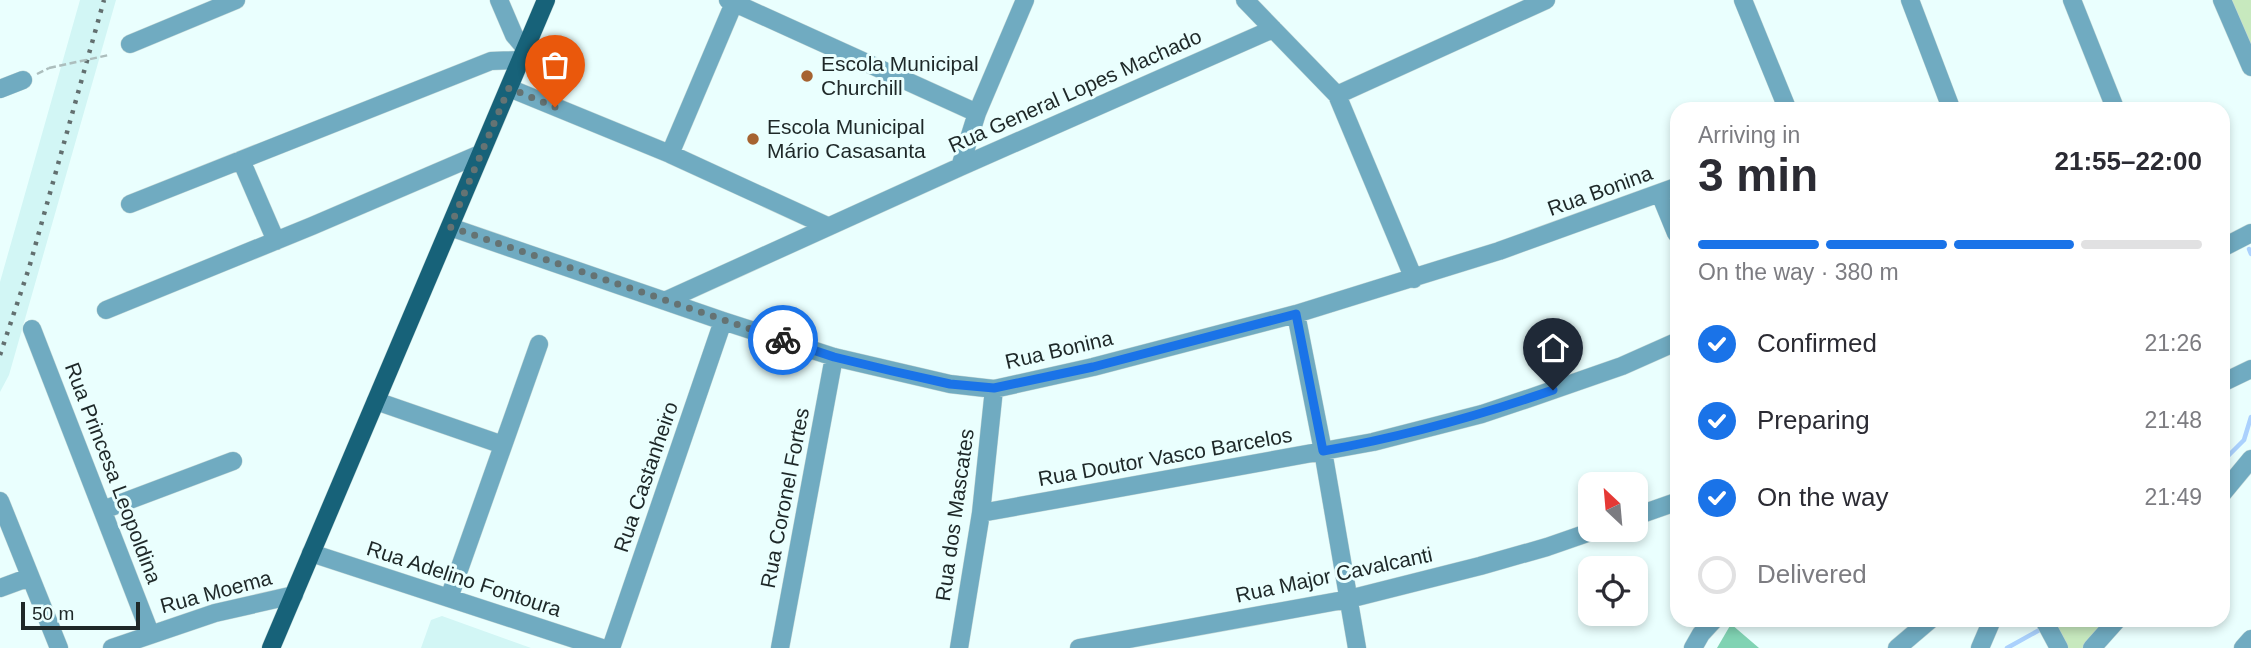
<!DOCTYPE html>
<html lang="en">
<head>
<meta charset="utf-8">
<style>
  :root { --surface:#fff; --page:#f2f2f3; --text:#2b2b33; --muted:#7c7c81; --line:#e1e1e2; --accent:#1a73e8 }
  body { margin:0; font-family:Arial,sans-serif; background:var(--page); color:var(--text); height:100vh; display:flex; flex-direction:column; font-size:26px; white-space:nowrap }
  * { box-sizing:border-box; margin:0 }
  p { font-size:23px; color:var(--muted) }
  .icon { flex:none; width:38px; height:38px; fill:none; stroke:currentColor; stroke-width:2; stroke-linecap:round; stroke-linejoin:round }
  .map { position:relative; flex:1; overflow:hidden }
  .side { position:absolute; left:1670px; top:102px; width:560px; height:525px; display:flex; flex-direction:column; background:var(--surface); border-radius:21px; box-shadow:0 4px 10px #0003 }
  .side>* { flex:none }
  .needle { width:46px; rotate:334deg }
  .controls { position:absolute; left:1578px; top:472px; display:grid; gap:14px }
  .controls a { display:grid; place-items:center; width:70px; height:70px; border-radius:14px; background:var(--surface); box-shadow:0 4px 10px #0003; font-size:35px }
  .scale { position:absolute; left:21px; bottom:18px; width:119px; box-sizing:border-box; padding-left:7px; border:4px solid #1e2828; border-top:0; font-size:19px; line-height:24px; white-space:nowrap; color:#1e2828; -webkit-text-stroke:5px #eafffe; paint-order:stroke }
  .pin { position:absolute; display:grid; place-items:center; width:60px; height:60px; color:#fff; margin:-72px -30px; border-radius:50% 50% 50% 0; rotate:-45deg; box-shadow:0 0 7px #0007 }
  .pin .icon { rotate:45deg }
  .courier { position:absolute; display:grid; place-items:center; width:70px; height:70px; margin:-35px; border:5px solid #1a73e8; border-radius:50%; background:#fff; color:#222; box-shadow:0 2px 9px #0007 }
  .overview em { font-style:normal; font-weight:700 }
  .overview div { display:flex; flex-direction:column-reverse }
  .overview { display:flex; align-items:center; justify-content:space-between; height:119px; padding:0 28px }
  h1 { font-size:46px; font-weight:700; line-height:52px }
  .bar { display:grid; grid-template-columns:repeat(4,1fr); gap:10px 7px; align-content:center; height:84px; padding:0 28px }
  .bar i { height:9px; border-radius:5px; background:var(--line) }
  .bar .active { background:var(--accent) }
  .bar p { grid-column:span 4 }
  ol { padding:0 28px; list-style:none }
  li { display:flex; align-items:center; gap:21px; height:77px }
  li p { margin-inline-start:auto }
  li .icon { padding:7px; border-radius:50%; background:var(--accent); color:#fff; stroke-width:4 }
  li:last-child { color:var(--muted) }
  li i { width:38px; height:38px; border:4px solid var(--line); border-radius:50% }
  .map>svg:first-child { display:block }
</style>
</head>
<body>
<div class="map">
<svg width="2251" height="648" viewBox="0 0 2251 648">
  <rect width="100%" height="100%" fill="#eafffe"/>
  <path fill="#d2f6f5" d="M80 0H116L9 375 0 392V282Z
    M442 616 531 648H421L431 620Z"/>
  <path fill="#c7e9be" d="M2228 0H2251V50Z
    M2049 620H2112L2085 648H2063Z"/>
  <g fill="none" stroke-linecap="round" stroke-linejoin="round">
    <path stroke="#aad1fd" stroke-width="4.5" d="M2249 249 2251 254
      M2222 462 2244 440 2251 417
      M2007 648 2043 628"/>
  </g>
  <path fill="#80d3b3" d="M1731 624 1759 648H1717Z"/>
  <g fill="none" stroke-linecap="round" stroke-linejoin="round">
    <defs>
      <path id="minor" d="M499 0 514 35 525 48
        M728 0 977 113
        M1245 0 1337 95 1414 279
        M1743 0 1787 108
        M1910 0 1951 108
        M2072 0 2115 108
        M2222 0 2251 67
        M130 44 236 0
        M509 88 670 154 827 226
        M0 89 23 80
        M1337 95 1546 0
        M670 154 734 3
        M241 160 276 241
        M960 167 977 113 1025 0
        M1660 194 1676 233
        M130 204 491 61 520 60
        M450 227 723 321 834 357 950 384 994 389 1093 367 1296 314 1499 251 1676 187
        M2222 248 2251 233
        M667 300 960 167 1273 29
        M106 310 312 226 480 154
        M1296 314 1323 451 1357 648
        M32 329 150 633
        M2222 383 2251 369
        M376 401 503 445
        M2222 494 2251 459
        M0 501 59 648
        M103 510 233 461
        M981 513 1373 442 1482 414 1530 398 1622 366 1676 342
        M1636 516 1676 502
        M311 553 602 648
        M0 588 30 577
        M449 598 539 344
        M2044 620 2059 648
        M112 648 215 613 294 595
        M611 648 723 321
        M780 648 834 357
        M959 648 981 513 994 389
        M1079 648 1349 599 1480 566 1547 547 1596 530
        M1693 648 1701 634 1714 620
        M1897 648 1930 620
        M1980 648 1992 620
        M2092 648 2117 620
        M2243 648 2251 639"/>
      <path id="major" d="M271 648 546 0"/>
    </defs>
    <use href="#minor" stroke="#c5d8d7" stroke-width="19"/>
    <use href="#major" stroke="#c5d8d7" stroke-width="19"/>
    <path stroke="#acbebd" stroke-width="2.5" stroke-dasharray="7 3.5" stroke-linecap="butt" d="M37 74 49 68"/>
    <use href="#minor" stroke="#70abc1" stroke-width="18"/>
    <use href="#major" stroke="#176279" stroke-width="18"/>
    <path stroke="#626f6f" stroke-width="4.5" stroke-dasharray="3.5 7" stroke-linecap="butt" d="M0 355 29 268 104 0"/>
    <path stroke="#acbebd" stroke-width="2.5" stroke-dasharray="7 3.5" stroke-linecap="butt" d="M49 68 109 55"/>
  </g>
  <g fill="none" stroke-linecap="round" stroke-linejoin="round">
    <path stroke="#657373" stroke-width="7" stroke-dasharray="0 12.6" d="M555 107 509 88 450 227 783 340"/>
    <path stroke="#1a73e8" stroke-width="9" d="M783 340 834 357 892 371 950 384 994 388 1093 367 1296 314 1323 451C1401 437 1478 416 1553 390"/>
  </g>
  <g fill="#a66331" stroke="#eafffe" stroke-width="2.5">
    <circle cx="807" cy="76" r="7"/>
    <circle cx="753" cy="139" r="7"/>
  </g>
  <g text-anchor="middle" stroke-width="6" stroke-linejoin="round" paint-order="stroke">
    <g font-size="21" fill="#1e2828" stroke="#eafffe" text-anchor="start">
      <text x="821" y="71">Escola Municipal<tspan x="821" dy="24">Churchill</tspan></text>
      <text x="767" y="134">Escola Municipal<tspan x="767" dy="24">Mário Casasanta</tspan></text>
    </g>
    <g font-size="21" fill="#1e2828" stroke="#eafffe">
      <text transform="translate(1075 91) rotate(-24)" y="7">Rua General Lopes Machado</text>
      <text transform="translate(1600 191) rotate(-20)" y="7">Rua Bonina</text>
      <text transform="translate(1059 350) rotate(-13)" y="7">Rua Bonina</text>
      <text transform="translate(1165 457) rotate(-10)" y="7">Rua Doutor Vasco Barcelos</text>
      <text transform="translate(113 473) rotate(69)" y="7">Rua Princesa Leopoldina</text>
      <text transform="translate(646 477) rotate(-71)" y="7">Rua Castanheiro</text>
      <text transform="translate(785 498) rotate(-79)" y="7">Rua Coronel Fortes</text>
      <text transform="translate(955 515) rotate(-82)" y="7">Rua dos Mascates</text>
      <text transform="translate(1334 575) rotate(-12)" y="7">Rua Major Cavalcanti</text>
      <text transform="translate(464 579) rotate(18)" y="7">Rua Adelino Fontoura</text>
      <text transform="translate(216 592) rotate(-15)" y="7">Rua Moema</text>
    </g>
  </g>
</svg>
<div class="controls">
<a><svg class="needle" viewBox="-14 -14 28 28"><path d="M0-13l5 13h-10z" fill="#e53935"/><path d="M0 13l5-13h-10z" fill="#7c7c81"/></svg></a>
<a><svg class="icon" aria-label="locate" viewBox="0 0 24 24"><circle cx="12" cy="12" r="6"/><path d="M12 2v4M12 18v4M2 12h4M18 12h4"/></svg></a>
</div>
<div class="scale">50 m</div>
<div class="pin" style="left:555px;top:107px;background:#ea580c"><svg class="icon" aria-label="bag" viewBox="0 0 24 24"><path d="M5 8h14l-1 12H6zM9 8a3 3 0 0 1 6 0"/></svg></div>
<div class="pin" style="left:1553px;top:390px;background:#1f2937"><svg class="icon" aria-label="home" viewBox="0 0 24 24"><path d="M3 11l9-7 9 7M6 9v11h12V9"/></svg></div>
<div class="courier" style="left:783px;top:340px"><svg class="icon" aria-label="bike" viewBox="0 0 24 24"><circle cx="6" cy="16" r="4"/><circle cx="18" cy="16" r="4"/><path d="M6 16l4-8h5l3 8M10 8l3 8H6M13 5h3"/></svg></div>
<section class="side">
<div class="overview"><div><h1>3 min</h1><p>Arriving in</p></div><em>21:55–22:00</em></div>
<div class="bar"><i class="active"></i><i class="active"></i><i class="active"></i><i></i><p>On the way · 380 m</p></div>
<ol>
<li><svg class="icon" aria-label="check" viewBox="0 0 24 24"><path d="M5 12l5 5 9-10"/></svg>Confirmed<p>21:26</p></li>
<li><svg class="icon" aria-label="check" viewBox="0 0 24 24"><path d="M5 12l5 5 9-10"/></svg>Preparing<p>21:48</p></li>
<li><svg class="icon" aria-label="check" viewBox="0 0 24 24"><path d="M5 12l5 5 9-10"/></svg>On the way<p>21:49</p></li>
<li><i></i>Delivered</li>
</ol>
</section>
</div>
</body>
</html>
